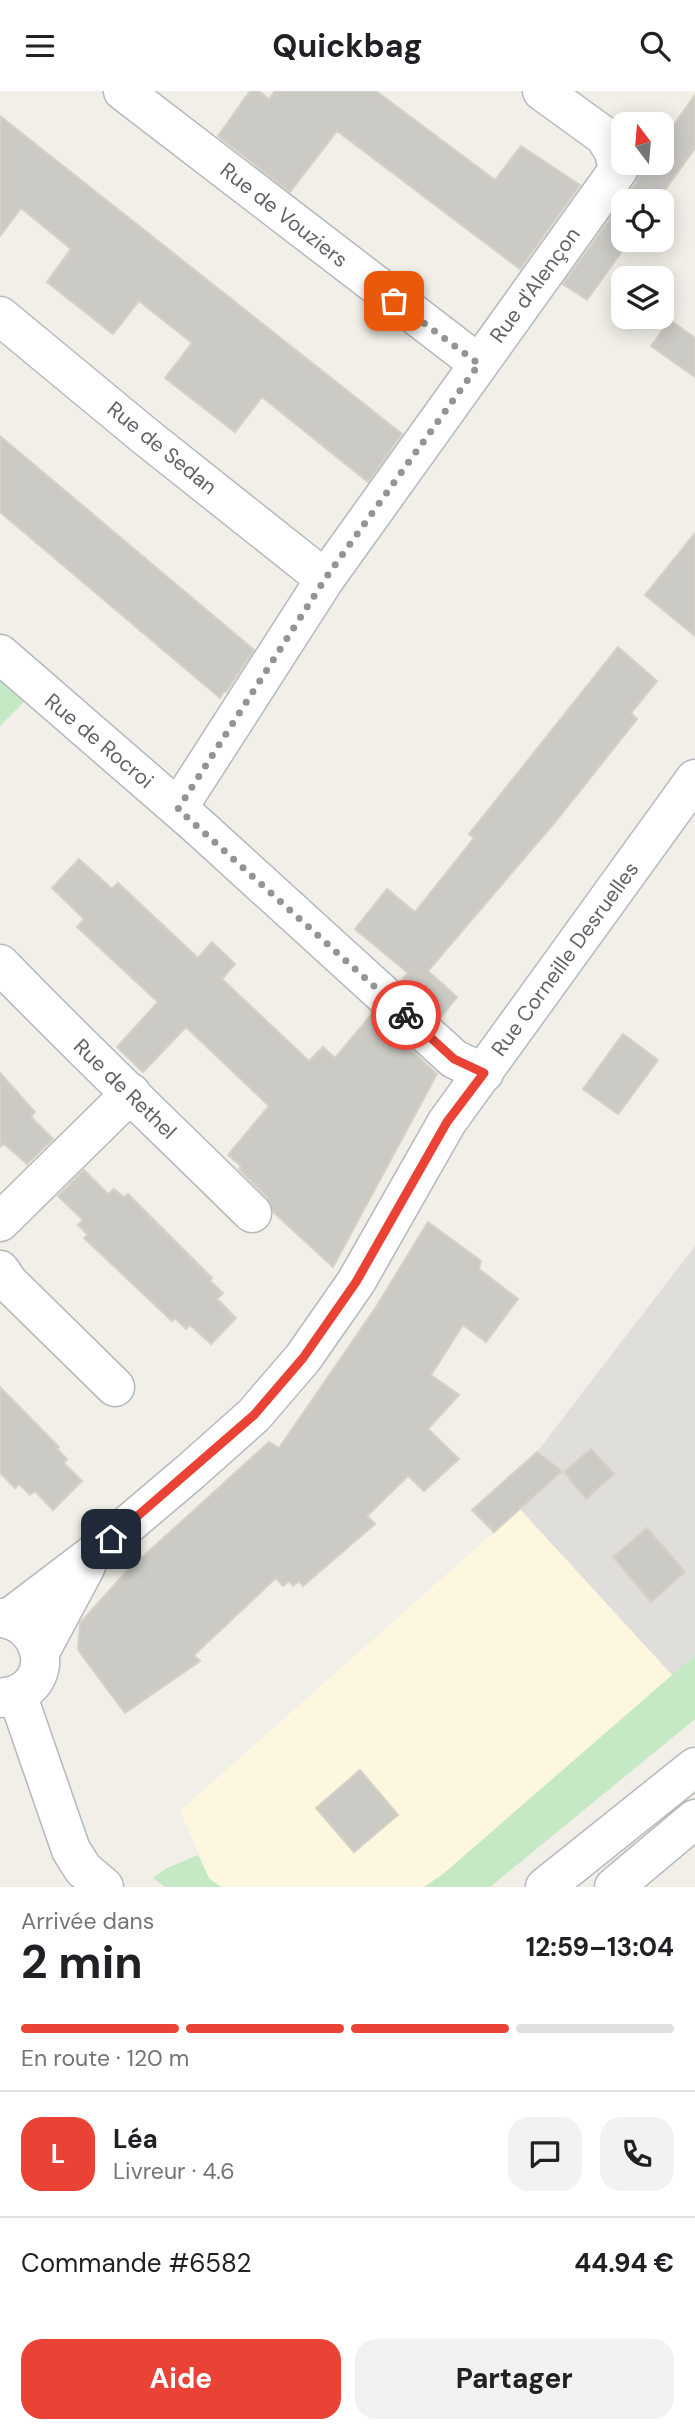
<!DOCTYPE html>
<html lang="fr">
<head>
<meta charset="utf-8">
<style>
  :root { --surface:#fff; --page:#f2f2f2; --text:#202124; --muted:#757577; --line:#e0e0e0; --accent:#ea4335 }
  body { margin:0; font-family:"DM Sans",sans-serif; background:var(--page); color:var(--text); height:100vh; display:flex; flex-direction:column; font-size:26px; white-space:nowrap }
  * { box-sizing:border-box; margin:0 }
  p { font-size:23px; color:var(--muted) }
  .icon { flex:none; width:38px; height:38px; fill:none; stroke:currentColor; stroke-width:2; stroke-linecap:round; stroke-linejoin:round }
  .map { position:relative; height:1796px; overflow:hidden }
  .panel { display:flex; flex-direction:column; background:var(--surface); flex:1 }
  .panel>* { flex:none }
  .needle { width:46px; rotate:344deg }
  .controls { position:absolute; left:611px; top:21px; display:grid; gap:14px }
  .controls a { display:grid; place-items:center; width:63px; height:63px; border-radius:14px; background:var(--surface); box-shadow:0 4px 18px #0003; font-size:35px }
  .pin { position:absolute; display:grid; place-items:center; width:60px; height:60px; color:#fff; margin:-30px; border-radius:14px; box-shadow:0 4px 10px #0006 }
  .courier { position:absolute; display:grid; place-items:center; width:70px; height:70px; margin:-35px; border:5px solid #ea4335; border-radius:50%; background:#fff; color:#222; box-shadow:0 2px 9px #0007 }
  .headline em { font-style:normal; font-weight:700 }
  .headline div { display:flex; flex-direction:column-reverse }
  .headline { display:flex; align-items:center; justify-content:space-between; height:119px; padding:0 21px }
  h1 { font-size:46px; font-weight:700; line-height:52px }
  .bar { display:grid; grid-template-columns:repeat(4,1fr); gap:10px 7px; align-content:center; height:84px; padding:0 21px }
  .bar i { height:9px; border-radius:5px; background:var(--line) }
  .bar .on { background:var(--accent) }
  .bar p { grid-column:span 4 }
  .line { display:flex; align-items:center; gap:18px; padding:0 21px; border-top:2px solid var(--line) }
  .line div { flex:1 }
  .round { display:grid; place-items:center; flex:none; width:74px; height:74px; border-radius:21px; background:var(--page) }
  .button { display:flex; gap:14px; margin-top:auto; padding:14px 21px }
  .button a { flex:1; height:80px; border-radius:21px; background:var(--accent); color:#fff; font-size:28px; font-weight:700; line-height:80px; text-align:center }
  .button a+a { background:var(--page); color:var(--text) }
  header { display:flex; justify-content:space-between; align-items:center; height:91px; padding:0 21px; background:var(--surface); font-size:32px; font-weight:700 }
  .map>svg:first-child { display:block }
</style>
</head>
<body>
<header><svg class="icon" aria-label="menu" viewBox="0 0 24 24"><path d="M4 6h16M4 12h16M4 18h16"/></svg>Quickbag<svg class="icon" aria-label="search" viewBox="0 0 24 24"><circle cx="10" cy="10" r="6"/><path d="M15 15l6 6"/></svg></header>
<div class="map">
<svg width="695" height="1796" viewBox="0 0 695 1796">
  <rect width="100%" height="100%" fill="#f1efe8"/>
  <path fill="#fef7e0" d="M520 1418 673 1585 443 1783 424 1796H221L209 1787 180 1720Z"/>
  <path fill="#e0deda" d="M695 1155V1564L673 1585 520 1418 562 1380 537 1361Z"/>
  <path fill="#c5e8c5" d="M0 588 24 611 0 635Z
    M695 1564V1628L490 1796H424L443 1783Z
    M198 1764 209 1787 221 1796H165L153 1787 167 1777Z"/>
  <path fill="#cccac5" stroke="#d6d1c6" stroke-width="2" d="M250 0H259L269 8 275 0H376L495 89 521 55 580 94 520 178 337 40 290 101 218 45Z
    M695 4V57L657 110H623V149H630L587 209 563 193 636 92 639 78 644 72H662V50Z
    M0 25 402 343 368 391 262 306 235 341 165 287 192 252 139 210 113 243 47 191 71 158 21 117 0 145Z
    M670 229 695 247V286L651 255Z
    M0 345 254 559 226 601 224 600 220 607 0 421Z
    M695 442V545L645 504Z
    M618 556 657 590 631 622 637 628 556 730 428 880 457 906 441 926 401 890 408 882 355 838 387 798 415 821 474 747 469 743Z
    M79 768 112 798 118 792 198 867 212 851 235 873 222 888 309 970 323 956 335 967 372 923 437 983 333 1176 273 1121 267 1106 239 1078 241 1075 228 1064 269 1015 186 936 143 981 117 956 158 911 77 836 84 828 52 797Z
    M623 943 658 969 618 1023 583 998Z
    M0 982 35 1021 31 1026 53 1048 27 1073 4 1053 0 1056Z
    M84 1079 108 1103 114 1098 124 1106 128 1103 212 1187 210 1190 223 1202 217 1208 236 1227 211 1253 190 1234 186 1238 175 1227 172 1230 84 1147 88 1144 78 1134 83 1129 58 1105Z
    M428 1131 481 1170 479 1178 518 1208 486 1251 463 1234 431 1284 459 1304 428 1338 459 1368 424 1400 408 1385 367 1425 375 1433 303 1495 299 1490 293 1495 289 1490 283 1495 276 1487 194 1564 200 1570 125 1622 78 1559 80 1532 126 1481 269 1351 279 1357 376 1216Z
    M0 1296 59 1356 57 1358 67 1368 64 1372 82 1390 53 1419 35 1400 30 1404 19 1393 15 1397 0 1382Z
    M591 1358 614 1383 586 1408 564 1381Z
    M537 1361 562 1380 494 1441 472 1419Z
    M647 1437 685 1481 651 1511 613 1466Z
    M360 1679 398 1724 354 1761 316 1717Z"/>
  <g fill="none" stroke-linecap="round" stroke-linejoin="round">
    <defs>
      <path id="street" d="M123 0 479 273
        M0 225 145 345 325 488
        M0 563 197 734 454 968 484 982
        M178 717 325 488 618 79 614 61 604 45 542 0
        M0 873C82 958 168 1039 252 1122
        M0 1131 131 1002
        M0 1179 9 1192 115 1296
        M0 1527C41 1530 57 1586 17 1603 12 1605 5 1606 0 1607
        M8 1528 92 1464 190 1381 254 1324 303 1267 356 1191 447 1031 695 688
        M40 1561 86 1475
        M17 1603 71 1759 83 1778 104 1796"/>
      <path id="secondary" d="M545 1796 695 1676
        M614 1796 695 1728"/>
    </defs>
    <use href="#street" stroke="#b5b8bc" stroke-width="41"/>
    <use href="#secondary" stroke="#b6babf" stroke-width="41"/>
    <use href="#street" stroke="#fff" stroke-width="38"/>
    <use href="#secondary" stroke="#fff" stroke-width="38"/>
  </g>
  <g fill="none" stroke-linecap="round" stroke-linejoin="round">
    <path stroke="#929495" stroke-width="7" stroke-dasharray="0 12.6" d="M394 210 479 273 325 488 178 718 406 924"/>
    <path stroke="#ea4335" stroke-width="9" d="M111 1448 254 1324 303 1267 356 1191 447 1031 484 982 454 968 406 924"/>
  </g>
  <g text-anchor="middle" stroke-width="6" stroke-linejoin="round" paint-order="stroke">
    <g font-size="21" fill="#5f6368" stroke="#fff">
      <text transform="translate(284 124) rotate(38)" y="7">Rue de Vouziers</text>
      <text transform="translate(535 194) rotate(-54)" y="7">Rue d'Alençon</text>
      <text transform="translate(162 357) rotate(39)" y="7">Rue de Sedan</text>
      <text transform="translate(99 650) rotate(40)" y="7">Rue de Rocroi</text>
      <text transform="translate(565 868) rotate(-54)" y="7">Rue Corneille Desruelles</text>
      <text transform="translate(125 998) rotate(44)" y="7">Rue de Rethel</text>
    </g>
  </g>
</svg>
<div class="controls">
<a><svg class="needle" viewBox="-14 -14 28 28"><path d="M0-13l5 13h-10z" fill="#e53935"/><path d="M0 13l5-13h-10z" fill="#757577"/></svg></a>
<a><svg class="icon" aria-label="locate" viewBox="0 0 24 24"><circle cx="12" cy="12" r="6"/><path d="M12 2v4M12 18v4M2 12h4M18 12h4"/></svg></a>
<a><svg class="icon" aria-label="layers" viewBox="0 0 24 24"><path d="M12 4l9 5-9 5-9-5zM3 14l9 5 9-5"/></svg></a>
</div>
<div class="pin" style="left:394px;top:210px;background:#ea580c"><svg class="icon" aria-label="bag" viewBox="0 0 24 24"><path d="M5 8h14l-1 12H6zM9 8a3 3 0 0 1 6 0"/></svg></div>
<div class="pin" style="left:111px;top:1448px;background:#1f2937"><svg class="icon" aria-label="home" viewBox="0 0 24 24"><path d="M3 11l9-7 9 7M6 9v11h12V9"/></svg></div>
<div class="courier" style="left:406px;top:924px"><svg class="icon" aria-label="bike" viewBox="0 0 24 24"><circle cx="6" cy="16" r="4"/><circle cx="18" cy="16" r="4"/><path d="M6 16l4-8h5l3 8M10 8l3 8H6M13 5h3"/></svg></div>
</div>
<section class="panel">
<div class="headline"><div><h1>2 min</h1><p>Arrivée dans</p></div><em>12:59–13:04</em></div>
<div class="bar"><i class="on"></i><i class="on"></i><i class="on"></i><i></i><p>En route · 120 m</p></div>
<div class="line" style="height:126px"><b class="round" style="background:var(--accent);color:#fff">L</b><div><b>Léa</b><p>Livreur · 4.6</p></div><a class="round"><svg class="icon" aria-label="chat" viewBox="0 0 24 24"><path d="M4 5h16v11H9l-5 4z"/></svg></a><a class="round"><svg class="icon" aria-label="phone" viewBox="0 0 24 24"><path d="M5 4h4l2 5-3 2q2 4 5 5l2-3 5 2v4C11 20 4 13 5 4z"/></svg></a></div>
<div class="line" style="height:91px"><div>Commande #6582</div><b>44.94 €</b></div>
<div class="button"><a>Aide</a><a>Partager</a></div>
</section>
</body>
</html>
